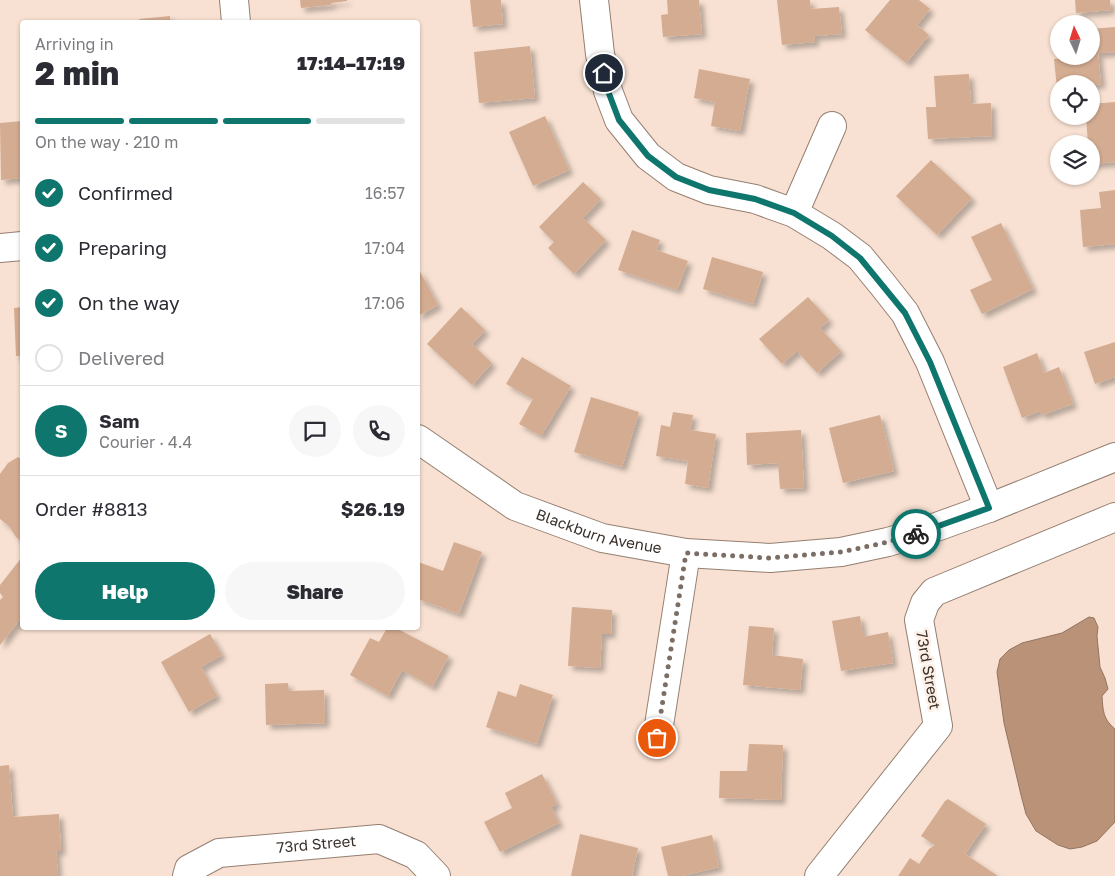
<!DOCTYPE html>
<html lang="en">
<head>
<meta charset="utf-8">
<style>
  :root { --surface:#fff; --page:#f7f7f7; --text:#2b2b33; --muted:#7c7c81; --line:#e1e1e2; --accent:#0f766e }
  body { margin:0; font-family:"Golos Text",sans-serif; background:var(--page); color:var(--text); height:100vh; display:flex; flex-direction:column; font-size:19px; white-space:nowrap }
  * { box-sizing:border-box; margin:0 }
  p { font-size:16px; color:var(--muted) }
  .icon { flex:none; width:28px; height:28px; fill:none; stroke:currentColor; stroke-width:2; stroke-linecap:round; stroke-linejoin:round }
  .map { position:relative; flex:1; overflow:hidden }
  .details { position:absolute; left:20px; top:20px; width:400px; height:610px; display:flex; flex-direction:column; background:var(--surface); border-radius:5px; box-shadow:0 1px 4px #0004 }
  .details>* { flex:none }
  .needle { width:32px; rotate:356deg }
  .tools { position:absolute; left:1050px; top:15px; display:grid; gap:10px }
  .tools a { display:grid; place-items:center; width:50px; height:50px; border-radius:50%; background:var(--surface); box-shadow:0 1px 4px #0004; font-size:25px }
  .pin { position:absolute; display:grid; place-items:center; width:42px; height:42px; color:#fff; margin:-21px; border:2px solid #fff; border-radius:50%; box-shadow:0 1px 5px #0007 }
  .courier { position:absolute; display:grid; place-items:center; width:50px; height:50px; margin:-25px; border:4px solid #0f766e; border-radius:50%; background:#fff; color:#222; box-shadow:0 1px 6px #0007 }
  .overview em { font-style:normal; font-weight:800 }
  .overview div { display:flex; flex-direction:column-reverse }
  .overview { display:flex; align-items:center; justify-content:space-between; height:85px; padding:0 15px }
  h1 { font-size:32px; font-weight:800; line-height:38px }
  .bar { display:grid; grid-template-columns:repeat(4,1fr); gap:8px 5px; align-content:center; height:60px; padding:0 15px }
  .bar i { height:6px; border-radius:4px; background:var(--line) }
  .bar .selected { background:var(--accent) }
  .bar p { grid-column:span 4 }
  .line { display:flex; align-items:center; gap:12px; padding:0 15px; border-top:1px solid var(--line) }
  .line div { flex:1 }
  .round { display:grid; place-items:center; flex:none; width:52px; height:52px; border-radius:26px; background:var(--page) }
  ol { padding:0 15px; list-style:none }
  li { display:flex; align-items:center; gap:15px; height:55px }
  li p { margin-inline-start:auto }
  li .icon { padding:5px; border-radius:50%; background:var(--accent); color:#fff; stroke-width:4 }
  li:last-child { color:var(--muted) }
  li i { width:28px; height:28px; border:2px solid var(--line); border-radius:50% }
  .primary-button { display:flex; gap:10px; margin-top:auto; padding:10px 15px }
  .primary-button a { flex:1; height:58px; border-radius:30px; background:var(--accent); color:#fff; font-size:20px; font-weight:800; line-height:58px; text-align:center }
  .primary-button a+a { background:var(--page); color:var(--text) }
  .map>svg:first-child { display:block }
</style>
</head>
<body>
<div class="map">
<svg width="1115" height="876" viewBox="0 0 1115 876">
  <defs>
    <filter id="shadow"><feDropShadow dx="4.5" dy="4.5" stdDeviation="2.5" flood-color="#0004"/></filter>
  </defs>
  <rect width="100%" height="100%" fill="#f8e1d2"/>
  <path fill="#b99277" stroke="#937560" d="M1089 617 1094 618 1098 627 1097 636 1100 667 1105 678 1108 689 1102 696C1103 711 1103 719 1115 729V822L1097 841 1082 847 1070 849 1058 845 1036 831 1026 814 1021 795 1004 723 997 672 1000 659 1009 650 1022 643 1062 633Z"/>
  <path fill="#d4ac91" filter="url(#shadow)" d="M300 0H347V1L331 3V5L301 8Z
    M470 0H501L503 24 473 27Z
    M667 0H699L702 34 663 37 661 15 668 14Z
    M777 0H810L811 9 839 7 842 34 814 36 815 42 782 45Z
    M890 0H919L930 9 917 25 929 35 906 63 865 30Z
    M1075 0H1110L1111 10 1076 13Z
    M170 16V22H140L139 19Z
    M1115 27V52L1098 53 1101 84 1091 85V84H1059V88H1057L1054 59 1067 58V56H1091V29Z
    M530 46 535 98 479 103 474 52Z
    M699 69 750 79 740 131 711 126 715 102 694 98Z
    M969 74 971 104 991 103 992 136 928 139 926 107H936L934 76Z
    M1115 102V162L1091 164V144H1088L1086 116H1091V104Z
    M545 116 569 170 533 186 509 132Z
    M22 121V178L1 180 0 123Z
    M931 160 972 198 937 235 896 196Z
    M583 182 601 199 583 218 606 240 574 274 548 248 554 242 539 227Z
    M1115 190V244L1083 247 1080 210 1101 208 1099 192Z
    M1001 223 1033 289 982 314 970 290 992 280 971 237Z
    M632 230 660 240 656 250 688 261 677 290 618 270Z
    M712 257 763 272 753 304 703 289Z
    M418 268 438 305 418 316Z
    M808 297 829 320 820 328 841 351 817 373 797 351 782 364 759 339Z
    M22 307V356H16L14 308Z
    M461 307 485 330 472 344 492 363 472 385 427 344Z
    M1115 342V377L1095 384 1084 352Z
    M1037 353 1044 373 1059 367 1073 404 1042 415 1040 411 1022 418 1003 367Z
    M522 357 571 386 541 436 519 424 533 399 506 384Z
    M591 397 639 412 622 467 574 452Z
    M673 412 693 415 690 430 716 434 708 488 685 484 688 461 656 456 661 425 670 427Z
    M880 415 894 471 843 483 829 428Z
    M801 430 804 488 780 489 778 463 747 465 746 433Z
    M18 457 22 460V492L20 495 22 493V542L16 537 9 526 0 519V474L8 463Z
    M454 542 482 552 459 614 418 599V562L443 571Z
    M22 557V617L0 645V600L3 597 0 593V585Z
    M572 607 612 610 611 634H602L600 668 568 666Z
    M860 616 863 637 888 632 893 663 841 671 832 621Z
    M749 626 774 628 772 655 803 659 800 690 743 685Z
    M387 628H396L449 656 432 687 402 670 388 696 350 675 370 638 379 642Z
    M210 634 222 655 201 667 217 696 189 712 161 662Z
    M288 683 289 691 324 690 325 723 266 725 265 684Z
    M520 684 553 695 537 744 486 727 498 691 516 697Z
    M749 744 783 745 781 800 719 798 720 771H747Z
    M9 765 13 817 59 814 61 851H56L58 876H0V766Z
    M542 774 557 804 551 807 559 823 500 852 484 822 512 808 505 793Z
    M948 799 986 824 965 854 998 876H898L910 858 919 864 929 849 935 845 921 836 945 801Z
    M580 834 638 848 632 876H571Z
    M712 835 719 867 682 876H668L661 847Z"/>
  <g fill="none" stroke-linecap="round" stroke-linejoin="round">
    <defs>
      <g id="minor">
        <path d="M234 0 236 22"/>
        <path d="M594 0 600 54 608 91 619 120 648 156 676 177 709 190 755 199 794 213 832 236 860 257 883 285 905 313 930 362 989 508"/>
        <path d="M794 213 832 126"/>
        <path d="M0 248 22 246"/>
        <path id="s1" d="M418 439 515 506 602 538 686 553 770 558 841 552 888 542 928 530 989 508 1115 457"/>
        <path d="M657 738 686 553"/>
        <path id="s2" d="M187 876 189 869 219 853 379 839 416 855 436 876"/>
        <path d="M819 876 938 726 919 620 925 603 934 592 1115 517"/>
      </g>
    </defs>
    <use href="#minor" stroke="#947f71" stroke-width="30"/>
    <use href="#minor" stroke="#fff" stroke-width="28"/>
  </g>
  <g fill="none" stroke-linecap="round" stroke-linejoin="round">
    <path stroke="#7c6e65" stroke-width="5" stroke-dasharray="0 9" d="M657 738 686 553 770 558 841 552 888 542 916 534"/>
    <path stroke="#0f766e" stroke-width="6" d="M604 73 608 91 619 120 648 156 676 177 709 190 755 199 794 213 832 236 860 258 905 313 930 362 989 508 916 534"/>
  </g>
  <g text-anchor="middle" stroke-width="5" stroke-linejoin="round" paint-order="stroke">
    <g font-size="15" fill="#39302a" stroke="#fef0e7">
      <text dy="5" stroke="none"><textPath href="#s1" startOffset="206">Blackburn Avenue</textPath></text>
      <text transform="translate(928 670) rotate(80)" y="5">73rd Street</text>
      <text dy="5" stroke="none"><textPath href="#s2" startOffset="139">73rd Street</textPath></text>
    </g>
  </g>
</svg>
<div class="tools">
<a><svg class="needle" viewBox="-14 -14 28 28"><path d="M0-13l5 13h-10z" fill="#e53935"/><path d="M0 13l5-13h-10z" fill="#7c7c81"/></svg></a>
<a><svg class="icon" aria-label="locate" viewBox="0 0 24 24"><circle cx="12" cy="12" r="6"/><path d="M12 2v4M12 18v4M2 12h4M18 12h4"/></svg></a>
<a><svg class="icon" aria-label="layers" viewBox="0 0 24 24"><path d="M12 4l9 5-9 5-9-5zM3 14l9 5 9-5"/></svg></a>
</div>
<div class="pin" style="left:657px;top:738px;background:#ea580c"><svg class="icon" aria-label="bag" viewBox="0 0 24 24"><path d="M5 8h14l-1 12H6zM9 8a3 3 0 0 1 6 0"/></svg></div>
<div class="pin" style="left:604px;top:73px;background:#1f2937"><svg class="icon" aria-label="home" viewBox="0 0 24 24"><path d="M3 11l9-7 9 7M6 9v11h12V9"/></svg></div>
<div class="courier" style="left:916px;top:534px"><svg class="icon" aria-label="bike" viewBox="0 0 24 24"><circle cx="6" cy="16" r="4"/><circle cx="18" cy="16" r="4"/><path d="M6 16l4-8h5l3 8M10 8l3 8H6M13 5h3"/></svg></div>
<section class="details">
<div class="overview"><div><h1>2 min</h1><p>Arriving in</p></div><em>17:14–17:19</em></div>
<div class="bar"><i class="selected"></i><i class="selected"></i><i class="selected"></i><i></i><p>On the way · 210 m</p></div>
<ol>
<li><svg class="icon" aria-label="check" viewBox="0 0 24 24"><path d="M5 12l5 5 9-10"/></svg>Confirmed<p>16:57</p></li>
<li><svg class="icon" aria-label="check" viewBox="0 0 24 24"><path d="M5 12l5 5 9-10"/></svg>Preparing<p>17:04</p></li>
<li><svg class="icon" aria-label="check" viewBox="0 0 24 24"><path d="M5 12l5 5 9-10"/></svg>On the way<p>17:06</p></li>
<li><i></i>Delivered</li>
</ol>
<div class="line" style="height:90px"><b class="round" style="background:var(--accent);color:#fff">S</b><div><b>Sam</b><p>Courier · 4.4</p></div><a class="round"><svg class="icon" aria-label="chat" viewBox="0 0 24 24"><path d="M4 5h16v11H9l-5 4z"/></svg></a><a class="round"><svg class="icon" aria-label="phone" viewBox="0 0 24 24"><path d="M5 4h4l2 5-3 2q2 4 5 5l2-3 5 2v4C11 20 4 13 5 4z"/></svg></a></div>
<div class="line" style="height:65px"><div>Order #8813</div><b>$26.19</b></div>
<div class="primary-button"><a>Help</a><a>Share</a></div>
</section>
</div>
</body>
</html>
